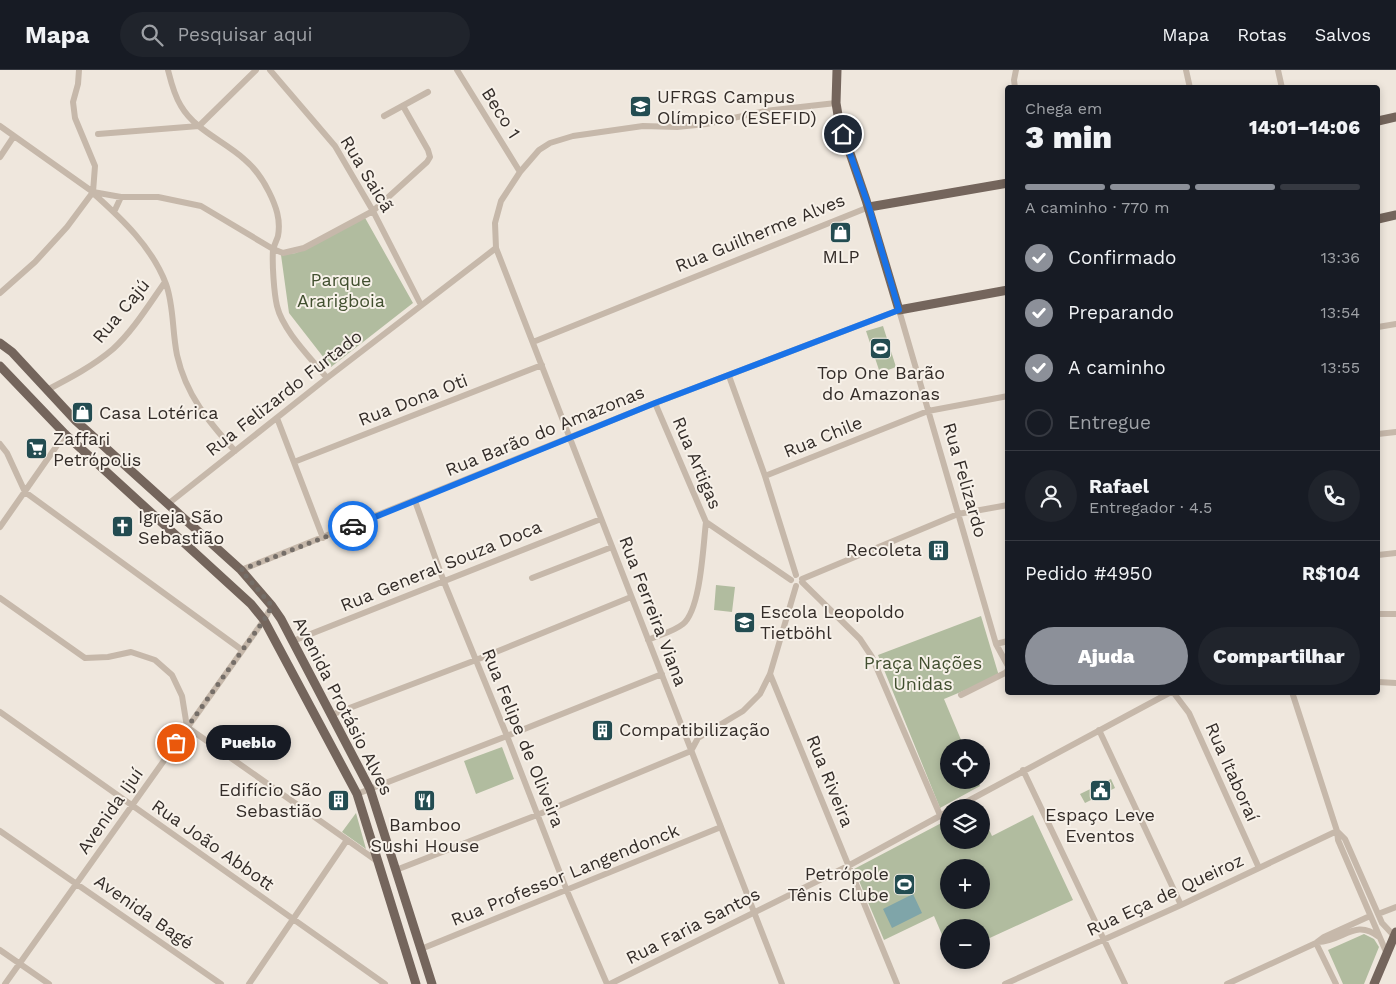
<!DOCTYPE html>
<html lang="pt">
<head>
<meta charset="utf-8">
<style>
  :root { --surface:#171b24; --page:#20242c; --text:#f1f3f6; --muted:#9ea1a6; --line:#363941; --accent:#8c9099 }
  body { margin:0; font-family:"Work Sans",sans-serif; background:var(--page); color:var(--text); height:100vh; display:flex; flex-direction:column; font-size:19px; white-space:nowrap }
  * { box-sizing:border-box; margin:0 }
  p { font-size:16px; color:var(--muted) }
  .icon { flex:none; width:28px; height:28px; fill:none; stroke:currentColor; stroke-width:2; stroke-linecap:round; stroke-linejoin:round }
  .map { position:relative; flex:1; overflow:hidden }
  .panel { position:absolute; left:1005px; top:15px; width:375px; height:610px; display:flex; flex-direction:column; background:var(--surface); border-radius:5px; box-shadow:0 2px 8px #0003 }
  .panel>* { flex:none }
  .tools { position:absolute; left:940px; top:669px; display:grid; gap:10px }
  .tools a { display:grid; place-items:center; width:50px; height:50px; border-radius:50%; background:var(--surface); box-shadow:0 2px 8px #0003; font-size:25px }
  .pin { position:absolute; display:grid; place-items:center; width:42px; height:42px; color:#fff; margin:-21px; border:2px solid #fff; border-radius:50%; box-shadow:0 1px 5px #0007 }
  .courier { position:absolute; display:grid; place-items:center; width:50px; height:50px; margin:-25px; border:4px solid #1a73e8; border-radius:50%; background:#fff; color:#222; box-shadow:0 1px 6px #0007 }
  .bubble { position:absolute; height:35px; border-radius:18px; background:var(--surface); box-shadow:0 2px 8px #0003; font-size:16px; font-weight:800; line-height:35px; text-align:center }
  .head em { font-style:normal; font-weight:800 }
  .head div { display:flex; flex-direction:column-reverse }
  .head { display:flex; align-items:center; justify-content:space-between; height:85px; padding:0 20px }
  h1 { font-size:32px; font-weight:800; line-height:38px }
  .bar { display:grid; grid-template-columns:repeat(4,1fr); gap:8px 5px; align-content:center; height:60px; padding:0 20px }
  .bar i { height:6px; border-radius:4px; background:var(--line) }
  .bar .on { background:var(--accent) }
  .bar p { grid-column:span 4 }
  .line { display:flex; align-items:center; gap:12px; padding:0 20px; border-top:1px solid var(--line) }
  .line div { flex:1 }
  .round { display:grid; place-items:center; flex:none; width:52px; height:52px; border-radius:26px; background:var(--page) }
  ol { padding:0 20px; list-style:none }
  li { display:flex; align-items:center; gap:15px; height:55px }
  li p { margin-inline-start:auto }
  li .icon { padding:5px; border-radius:50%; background:var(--accent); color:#fff; stroke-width:4 }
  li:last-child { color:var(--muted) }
  li i { width:28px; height:28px; border:2px solid var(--line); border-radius:50% }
  .primary-button { display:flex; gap:10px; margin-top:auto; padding:10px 20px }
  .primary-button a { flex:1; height:58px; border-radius:30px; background:var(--accent); color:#fff; font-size:20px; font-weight:800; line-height:58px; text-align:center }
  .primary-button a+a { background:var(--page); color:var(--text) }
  header { display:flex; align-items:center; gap:30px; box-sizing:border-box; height:70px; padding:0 25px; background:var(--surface); border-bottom:1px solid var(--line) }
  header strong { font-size:24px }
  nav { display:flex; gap:28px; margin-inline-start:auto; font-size:18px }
  .search { width:350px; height:45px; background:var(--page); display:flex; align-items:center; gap:12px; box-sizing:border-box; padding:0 18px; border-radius:28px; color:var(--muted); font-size:19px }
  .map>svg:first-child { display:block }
</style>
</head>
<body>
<header>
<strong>Mapa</strong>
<div class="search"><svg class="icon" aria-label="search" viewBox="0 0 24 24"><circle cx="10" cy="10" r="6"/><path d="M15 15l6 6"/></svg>Pesquisar aqui</div>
<nav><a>Mapa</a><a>Rotas</a><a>Salvos</a></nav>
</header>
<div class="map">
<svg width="1396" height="914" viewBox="0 0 1396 914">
  <rect width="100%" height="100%" fill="#efe7dd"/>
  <path fill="#b1bc9f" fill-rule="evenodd" d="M364 146 413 233 331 297 289 243 281 185 296 183Z
    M883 256 896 297 880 303 866 261Z
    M716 515 735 517 732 542 714 540Z
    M981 546 999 606 944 629 964 677 949 678V710H978L980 716 940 738 878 585Z
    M502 677 514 709 476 724 464 691Z
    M1111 709 1115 718 1085 733 1080 724Z
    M356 743 366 779 342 762Z
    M981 743 992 766 1033 745 1073 830 981 872V858H949V881L934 846 884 870 854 799 949 749V770H981ZM949 798H981V830H949Z
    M1364 864 1374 869 1379 877 1364 914H1343L1328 880Z"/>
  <path fill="#7fa5a9" d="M913 824 922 843 892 858 883 839Z"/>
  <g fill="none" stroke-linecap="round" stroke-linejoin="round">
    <path stroke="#c6b8aa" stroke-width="6" d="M79 0 78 14 73 32 75 48 95 96 93 122
      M168 0C171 12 174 25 181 36 195 60 224 71 244 89 255 98 263 110 269 122 276 136 281 150 278 166 277 170 274 175 273 180 272 194 274 223 277 236 283 261 311 288 327 308
      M270 0 335 76 373 141 421 235
      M457 0 520 102
      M1186 0 1190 18
      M1278 0 1282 18
      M1015 18 1014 10 1016 0
      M384 46 428 22
      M0 56 93 122 121 127H158L201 136 273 179 283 183 304 178 373 141 427 92 430 87 428 80 403 36
      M98 64 199 56 256 0
      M0 87 14 66
      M93 123C122 149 152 177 166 214 174 236 172 261 177 285 186 325 208 351 235 381
      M114 142 121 127
      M0 223 35 192 67 157 93 122
      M1378 257 1396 254
      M533 272 869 137
      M729 306 765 406 796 505
      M47 320C70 308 93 296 113 279 133 261 150 233 165 212
      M655 333 706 452 791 510
      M277 348 323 468
      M1378 364 1396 362
      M0 374 7 383 25 422 242 580
      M294 392 542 295
      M765 406 928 341 1008 326
      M415 431 444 512 507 666 567 821 607 914
      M168 434 327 308 496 178
      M0 457 65 364
      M1378 485 1396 483
      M241 500 655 333 899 240 996 574 1008 596
      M532 508 612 477
      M802 509 958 444 1008 435
      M802 512 860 569 872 587 940 745
      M0 528 85 588 108 587 131 582 155 590 172 605 182 626 187 657 377 791
      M1378 544H1396
      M648 570C659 565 673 562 683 554 701 539 703 476 706 452
      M293 571 601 449
      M996 574 1008 571
      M770 604 897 914
      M1378 612 1396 613
      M1173 622 1189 643 1259 798
      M1292 622 1337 761 1338 770 1387 884
      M961 625 1005 603 1008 600
      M0 642 385 914
      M331 645 476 590 631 527
      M1099 660 1181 835
      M1023 700 1125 914
      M357 724 507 666 662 604
      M955 738 1171 622
      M0 761 221 914
      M1337 761 1345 769 1382 853 1396 868
      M396 800 537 745 691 681 698 668 743 641 760 624 770 604 796 516
      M1378 844 1396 837
      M1318 872C1344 871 1355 848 1379 867
      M1316 873 1336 914
      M421 879 721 757
      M0 880 49 914
      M5 914 264 550 272 536
      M249 914 347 770
      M610 914 848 796 949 741
      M782 914 496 178 495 153 501 131 520 102 539 80 550 73 573 66 643 56 677 57 706 54 765 41 836 33
      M1005 914 1181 835 1337 761
      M1227 914 1316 873 1324 867 1370 846"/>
    <path stroke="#74655c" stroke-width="9" d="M837 0 836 33 839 51 866 130 899 240 1008 220
      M1378 51 1396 47
      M869 137 1008 113
      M1378 149 1396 145
      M0 273 12 282 76 351 241 500 272 536 281 549 370 719 432 914
      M0 296 65 364 251 534 264 550 357 724 416 914
      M1374 914 1396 862"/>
  </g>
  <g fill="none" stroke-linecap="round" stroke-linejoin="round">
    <path stroke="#756e68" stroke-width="5" stroke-dasharray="0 9" d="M176 673 264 550 272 536 241 500 353 456"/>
    <path stroke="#1a73e8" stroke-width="6" d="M353 456 655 333 899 240 869 137 843 64"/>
  </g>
  <defs>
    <symbol id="university-square" viewBox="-11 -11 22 22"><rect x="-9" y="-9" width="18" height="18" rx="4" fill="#234c51" stroke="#f7f1e9"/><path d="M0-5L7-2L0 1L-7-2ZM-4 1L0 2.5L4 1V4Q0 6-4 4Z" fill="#fff"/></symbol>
    <symbol id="shop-square" viewBox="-11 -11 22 22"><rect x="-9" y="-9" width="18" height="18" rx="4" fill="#234c51" stroke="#f7f1e9"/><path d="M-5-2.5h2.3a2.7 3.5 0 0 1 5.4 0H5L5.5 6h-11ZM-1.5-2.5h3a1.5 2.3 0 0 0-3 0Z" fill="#fff"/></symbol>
    <symbol id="stadium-square" viewBox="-11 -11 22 22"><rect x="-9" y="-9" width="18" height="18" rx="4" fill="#234c51" stroke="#f7f1e9"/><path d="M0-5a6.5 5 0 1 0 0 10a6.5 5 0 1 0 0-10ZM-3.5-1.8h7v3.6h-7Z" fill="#fff"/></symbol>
    <symbol id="supermarket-square" viewBox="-11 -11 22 22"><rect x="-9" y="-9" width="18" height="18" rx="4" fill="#234c51" stroke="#f7f1e9"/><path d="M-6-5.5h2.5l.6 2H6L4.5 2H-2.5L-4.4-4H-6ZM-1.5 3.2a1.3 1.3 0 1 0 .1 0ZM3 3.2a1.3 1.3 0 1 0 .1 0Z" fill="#fff"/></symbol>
    <symbol id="church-square" viewBox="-11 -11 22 22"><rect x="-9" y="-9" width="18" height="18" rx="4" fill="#234c51" stroke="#f7f1e9"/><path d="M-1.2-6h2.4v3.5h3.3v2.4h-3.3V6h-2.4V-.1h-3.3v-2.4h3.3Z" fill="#fff"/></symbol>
    <symbol id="building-square" viewBox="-11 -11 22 22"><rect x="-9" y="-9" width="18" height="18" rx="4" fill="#234c51" stroke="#f7f1e9"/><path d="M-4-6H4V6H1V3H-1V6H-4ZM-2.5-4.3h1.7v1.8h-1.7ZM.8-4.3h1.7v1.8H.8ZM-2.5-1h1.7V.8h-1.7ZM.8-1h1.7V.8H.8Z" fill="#fff"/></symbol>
    <symbol id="school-square" viewBox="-11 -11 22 22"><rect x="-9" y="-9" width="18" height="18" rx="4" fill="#234c51" stroke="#f7f1e9"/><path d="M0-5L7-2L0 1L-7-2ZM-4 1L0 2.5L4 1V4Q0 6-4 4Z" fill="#fff"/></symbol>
    <symbol id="civic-square" viewBox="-11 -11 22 22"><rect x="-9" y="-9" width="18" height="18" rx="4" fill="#234c51" stroke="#f7f1e9"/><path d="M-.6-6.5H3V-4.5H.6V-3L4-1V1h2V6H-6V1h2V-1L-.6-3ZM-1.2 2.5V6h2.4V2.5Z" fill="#fff"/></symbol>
    <symbol id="restaurant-square" viewBox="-11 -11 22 22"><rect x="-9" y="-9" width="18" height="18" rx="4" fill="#234c51" stroke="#f7f1e9"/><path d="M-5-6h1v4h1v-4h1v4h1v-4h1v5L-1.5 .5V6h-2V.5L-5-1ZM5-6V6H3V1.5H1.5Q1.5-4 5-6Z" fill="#fff"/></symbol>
  </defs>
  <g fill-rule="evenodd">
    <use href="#university-square" x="628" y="24" width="25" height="25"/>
    <use href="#shop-square" x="828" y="150" width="25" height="25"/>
    <use href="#stadium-square" x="868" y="266" width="25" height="25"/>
    <use href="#shop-square" x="70" y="330" width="25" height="25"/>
    <use href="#supermarket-square" x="24" y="366" width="25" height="25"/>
    <use href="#church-square" x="110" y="444" width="25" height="25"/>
    <use href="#building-square" x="926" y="468" width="25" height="25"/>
    <use href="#school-square" x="732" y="540" width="25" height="25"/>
    <use href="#building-square" x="590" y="648" width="25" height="25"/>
    <use href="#civic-square" x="1088" y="708" width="25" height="25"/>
    <use href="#building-square" x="326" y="718" width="25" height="25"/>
    <use href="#restaurant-square" x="412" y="718" width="25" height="25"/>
    <use href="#stadium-square" x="892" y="802" width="25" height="25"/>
  </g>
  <g text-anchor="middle" stroke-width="4" stroke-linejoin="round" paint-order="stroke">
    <g font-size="18" fill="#342d29" stroke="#f7f1e9" text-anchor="start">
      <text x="657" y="33">UFRGS Campus<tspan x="657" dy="21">Olímpico (ESEFID)</tspan></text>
      <text x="841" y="193" text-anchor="middle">MLP</text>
      <text x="881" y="309" text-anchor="middle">Top One Barão<tspan x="881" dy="21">do Amazonas</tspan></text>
      <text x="99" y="349">Casa Lotérica</text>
      <text x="53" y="375">Zaffari<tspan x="53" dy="21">Petrópolis</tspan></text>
      <text x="138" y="453">Igreja São<tspan x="138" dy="21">Sebastião</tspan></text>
      <text x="922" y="486" text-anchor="end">Recoleta</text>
      <text x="760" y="548">Escola Leopoldo<tspan x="760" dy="21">Tietböhl</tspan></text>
      <text x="619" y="666">Compatibilização</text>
      <text x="322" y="726" text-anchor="end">Edifício São<tspan x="322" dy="21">Sebastião</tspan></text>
      <text x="1100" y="751" text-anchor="middle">Espaço Leve<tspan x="1100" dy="21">Eventos</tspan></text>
      <text x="425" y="761" text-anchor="middle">Bamboo<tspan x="425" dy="21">Sushi House</tspan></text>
      <text x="889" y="810" text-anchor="end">Petrópole<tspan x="889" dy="21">Tênis Clube</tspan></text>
    </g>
    <g font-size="18" fill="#342d29" stroke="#f7f1e9">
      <text transform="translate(501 43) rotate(58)" y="6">Beco 1</text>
      <text transform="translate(367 104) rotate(59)" y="6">Rua Saicã</text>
      <text transform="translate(760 163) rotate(-22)" y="6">Rua Guilherme Alves</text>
      <text transform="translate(121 241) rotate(-50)" y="6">Rua Cajú</text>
      <text transform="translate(284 323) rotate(-38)" y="6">Rua Felizardo Furtado</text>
      <text transform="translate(413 330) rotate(-21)" y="6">Rua Dona Oti</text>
      <text transform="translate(545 361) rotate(-22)" y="6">Rua Barão do Amazonas</text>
      <text transform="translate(823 367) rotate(-22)" y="6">Rua Chile</text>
      <text transform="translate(697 393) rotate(67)" y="6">Rua Artigas</text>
      <text transform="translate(965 410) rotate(74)" y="6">Rua Felizardo</text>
      <text transform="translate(441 496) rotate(-22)" y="6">Rua General Souza Doca</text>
      <text transform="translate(653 541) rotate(69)" y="6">Rua Ferreira Viana</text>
      <text transform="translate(343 636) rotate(63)" y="6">Avenida Protásio Alves</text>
      <text transform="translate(523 668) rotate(68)" y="6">Rua Felipe de Oliveira</text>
      <text transform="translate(1232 702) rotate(66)" y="6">Rua Itaboraí</text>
      <text transform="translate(830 711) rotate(68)" y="6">Rua Riveira</text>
      <text transform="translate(110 741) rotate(-55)" y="6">Avenida Ijuí</text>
      <text transform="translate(213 775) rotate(35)" y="6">Rua João Abbott</text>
      <text transform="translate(565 805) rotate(-22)" y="6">Rua Professor Langendonck</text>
      <text transform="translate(1165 825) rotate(-25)" y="6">Rua Eça de Queiroz</text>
      <text transform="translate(144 842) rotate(35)" y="6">Avenida Bagé</text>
      <text transform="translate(693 856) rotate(-27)" y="6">Rua Faria Santos</text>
    </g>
    <g font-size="18" fill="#425030" stroke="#f7f1e9">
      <text x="341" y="216">Parque<tspan x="341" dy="21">Ararigboia</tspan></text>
      <text x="923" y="599">Praça Nações<tspan x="923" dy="21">Unidas</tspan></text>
    </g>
  </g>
</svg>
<div class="tools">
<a><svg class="icon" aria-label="locate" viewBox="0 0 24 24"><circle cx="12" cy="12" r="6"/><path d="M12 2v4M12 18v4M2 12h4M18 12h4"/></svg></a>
<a><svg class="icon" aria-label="layers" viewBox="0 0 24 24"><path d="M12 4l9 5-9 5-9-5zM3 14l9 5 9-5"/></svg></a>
<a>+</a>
<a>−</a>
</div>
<div class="pin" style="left:176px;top:673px;background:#ea580c"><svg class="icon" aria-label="bag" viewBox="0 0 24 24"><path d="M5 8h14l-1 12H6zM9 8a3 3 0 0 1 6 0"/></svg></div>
<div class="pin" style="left:843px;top:64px;background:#1f2937"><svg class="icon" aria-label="home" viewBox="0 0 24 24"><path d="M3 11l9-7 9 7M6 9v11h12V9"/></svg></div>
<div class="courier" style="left:353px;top:456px"><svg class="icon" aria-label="car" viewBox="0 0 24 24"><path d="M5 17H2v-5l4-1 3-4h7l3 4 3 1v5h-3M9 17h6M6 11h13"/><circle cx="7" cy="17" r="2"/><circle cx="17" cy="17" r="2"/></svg></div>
<div class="bubble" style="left:206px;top:655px;width:85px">Pueblo</div>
<section class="panel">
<div class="head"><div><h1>3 min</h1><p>Chega em</p></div><em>14:01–14:06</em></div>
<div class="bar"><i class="on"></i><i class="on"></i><i class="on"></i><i></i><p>A caminho · 770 m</p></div>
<ol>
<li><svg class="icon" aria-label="check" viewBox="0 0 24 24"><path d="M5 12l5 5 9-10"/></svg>Confirmado<p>13:36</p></li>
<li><svg class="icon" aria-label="check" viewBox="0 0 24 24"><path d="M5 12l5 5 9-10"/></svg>Preparando<p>13:54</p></li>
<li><svg class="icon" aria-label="check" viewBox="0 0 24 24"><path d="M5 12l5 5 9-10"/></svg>A caminho<p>13:55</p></li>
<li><i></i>Entregue</li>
</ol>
<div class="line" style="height:90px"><a class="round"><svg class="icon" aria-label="person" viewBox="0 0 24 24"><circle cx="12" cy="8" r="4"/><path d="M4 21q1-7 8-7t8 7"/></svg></a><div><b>Rafael</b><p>Entregador · 4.5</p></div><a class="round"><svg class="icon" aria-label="phone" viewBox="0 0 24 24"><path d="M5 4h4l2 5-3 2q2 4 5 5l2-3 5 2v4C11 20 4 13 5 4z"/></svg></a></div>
<div class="line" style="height:65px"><div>Pedido #4950</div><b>R$104</b></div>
<div class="primary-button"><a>Ajuda</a><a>Compartilhar</a></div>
</section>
</div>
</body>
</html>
